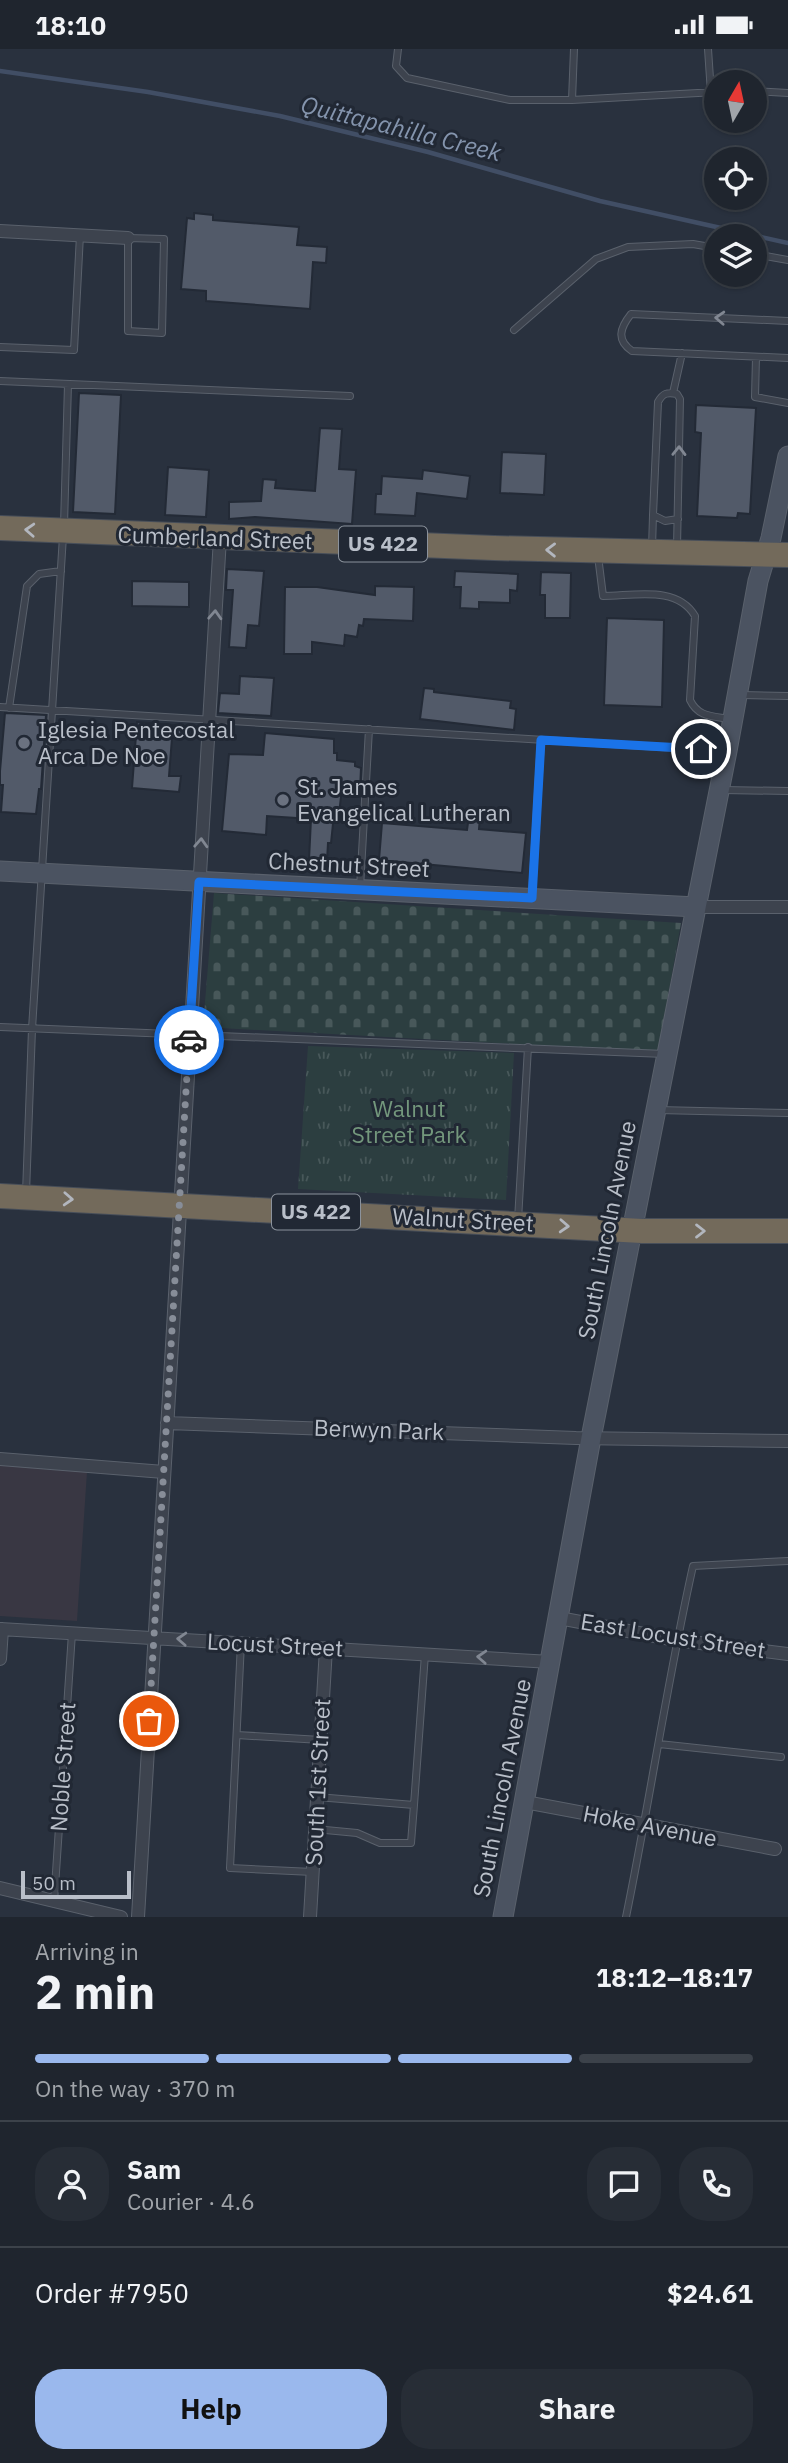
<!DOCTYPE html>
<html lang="en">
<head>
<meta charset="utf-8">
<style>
  :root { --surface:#1f252e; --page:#272d36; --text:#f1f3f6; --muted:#a1a5aa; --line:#3c424a; --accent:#9ab8ed }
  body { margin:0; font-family:"IBM Plex Sans",sans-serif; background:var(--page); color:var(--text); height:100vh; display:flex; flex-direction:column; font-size:26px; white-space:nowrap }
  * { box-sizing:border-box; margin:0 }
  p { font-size:23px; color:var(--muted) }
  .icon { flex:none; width:38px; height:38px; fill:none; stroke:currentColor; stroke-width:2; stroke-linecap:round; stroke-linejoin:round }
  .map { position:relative; height:1868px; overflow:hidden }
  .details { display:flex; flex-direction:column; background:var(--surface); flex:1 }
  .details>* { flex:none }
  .needle { width:46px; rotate:9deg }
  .tools { position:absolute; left:704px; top:21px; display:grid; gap:14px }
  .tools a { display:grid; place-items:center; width:63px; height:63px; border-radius:50%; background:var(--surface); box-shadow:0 2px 5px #0004,0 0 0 2px var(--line); font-size:35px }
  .scale { position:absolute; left:21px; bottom:18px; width:110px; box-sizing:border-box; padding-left:7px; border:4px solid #b9bfc9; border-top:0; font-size:19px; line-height:24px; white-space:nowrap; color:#b9bfc9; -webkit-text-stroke:5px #212834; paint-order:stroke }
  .pin { position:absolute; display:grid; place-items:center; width:60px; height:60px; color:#fff; margin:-30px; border:4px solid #fff; border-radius:50%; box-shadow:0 2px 7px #0007 }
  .courier { position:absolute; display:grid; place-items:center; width:70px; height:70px; margin:-35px; border:5px solid #1a73e8; border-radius:50%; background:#fff; color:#222; box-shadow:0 2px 9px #0007 }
  .summary em { font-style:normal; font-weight:700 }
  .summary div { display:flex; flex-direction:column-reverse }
  .summary { display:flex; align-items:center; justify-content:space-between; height:119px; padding:0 35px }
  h1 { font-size:46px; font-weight:700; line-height:52px }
  .bar { display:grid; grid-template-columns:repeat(4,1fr); gap:10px 7px; align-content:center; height:84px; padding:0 35px }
  .bar i { height:9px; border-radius:5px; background:var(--line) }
  .bar .on { background:var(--accent) }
  .bar p { grid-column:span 4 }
  .line { display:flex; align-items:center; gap:18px; padding:0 35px; border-top:2px solid var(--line) }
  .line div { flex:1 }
  .round { display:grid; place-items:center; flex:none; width:74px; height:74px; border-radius:28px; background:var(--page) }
  .primary-button { display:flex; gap:14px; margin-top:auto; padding:14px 35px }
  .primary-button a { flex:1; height:80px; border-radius:28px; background:var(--accent); color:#111; font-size:28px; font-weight:700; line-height:80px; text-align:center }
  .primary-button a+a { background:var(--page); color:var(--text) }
  .status { display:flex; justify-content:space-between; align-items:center; height:49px; padding:0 35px; background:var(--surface); direction:ltr }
  .status svg { height:19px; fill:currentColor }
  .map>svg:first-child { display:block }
</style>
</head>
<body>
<div class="status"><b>18:10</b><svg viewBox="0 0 49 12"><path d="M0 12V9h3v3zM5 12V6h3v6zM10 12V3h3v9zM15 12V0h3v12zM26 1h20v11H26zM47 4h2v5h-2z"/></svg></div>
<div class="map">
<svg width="788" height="1868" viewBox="0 0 788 1868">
  <defs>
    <pattern id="cemetery-stones" width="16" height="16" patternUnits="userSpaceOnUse" patternTransform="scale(1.75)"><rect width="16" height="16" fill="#2c3e40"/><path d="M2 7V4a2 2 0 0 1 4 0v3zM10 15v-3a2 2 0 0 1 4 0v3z" fill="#48585a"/></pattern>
    <pattern id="park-tufts" width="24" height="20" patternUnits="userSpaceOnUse" patternTransform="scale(1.75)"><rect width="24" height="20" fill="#2c3e40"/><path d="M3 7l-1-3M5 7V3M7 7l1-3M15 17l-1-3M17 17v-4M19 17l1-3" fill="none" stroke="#48585a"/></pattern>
  </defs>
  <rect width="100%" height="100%" fill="#29313e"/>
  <path fill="#393743" d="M0 1416 87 1423 77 1572 0 1567Z"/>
  <path fill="url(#cemetery-stones)" d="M214 844 681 874 658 1003 203 978Z"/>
  <path fill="url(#park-tufts)" d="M308 997 514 1004 506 1151 298 1140Z"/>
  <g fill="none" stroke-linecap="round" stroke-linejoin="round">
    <path stroke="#414e65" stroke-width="4.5" d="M0 22 148 43 280 67 428 103 600 152 788 194"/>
  </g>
  <path fill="#525a69" stroke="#232a36" stroke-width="2" d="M194 164 213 166V171L299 178 297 196 327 198 326 214 313 213 310 260 206 252V242L181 240 187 169 194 170Z
    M79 344 121 346 115 465 73 463Z
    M696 356 756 359 750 465 738 464 737 469 697 467 701 384 695 383Z
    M320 379 342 380 339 420 356 421 352 475 255 468 229 470V453L261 452 263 430 276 431 275 439 315 442Z
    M502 403 546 405 544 446 500 444Z
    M168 418 209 421 206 468 165 466Z
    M423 421 470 427 467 450 417 444 415 467 375 465 376 445H381L382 427 422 430Z
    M227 520 264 522 259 577 248 576 246 599 229 598 233 541H226Z
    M455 522 518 525 517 542 510 541V554L479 553V560L460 559 461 538H454Z
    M541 523 571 524 570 569H545V546H540Z
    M132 532 189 533V558L132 557Z
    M375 537 414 538 413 572 364 570 363 577 359 576 357 588 345 586 344 597 312 593V605H284L285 538H317L375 546Z
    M607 569 664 571 662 658 604 656Z
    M240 627 274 629 271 667 218 664 220 644 239 645Z
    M424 639 434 640V643L511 652 510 659 516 660 514 681 420 670Z
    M5 664 46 666 41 740H39L36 765 1 763 3 736H0V722Z
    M137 673 183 677 182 690 172 689 169 727H181L179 743 132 739Z
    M265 684 334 690V704H337V711L355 713V717L361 719 360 741 342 739 339 765H334L331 794H328L327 812 309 811 311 770 267 767 266 786 222 782 229 705 263 706Z
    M469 767 480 768 479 780 526 784 522 824 379 811 382 774 467 781Z"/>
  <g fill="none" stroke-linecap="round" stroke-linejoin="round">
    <defs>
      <path id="lane" d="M398 0 396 17 407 29 510 51H572
        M574 0 572 51 716 43
        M708 0 711 44
        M754 42 788 44
        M128 189 164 190 162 284 128 282Z
        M754 205 788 211
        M788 272 631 265C620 279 616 291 632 302L788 309
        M514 281 596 210 628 198 693 195 716 199
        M0 298 74 301 80 186
        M756 308 755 348 788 354
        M0 332 350 347
        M673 344 682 304
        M64 476 68 335
        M677 498 680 350 677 345C667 343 663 344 658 353L653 466 665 472 678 470
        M652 499 653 466
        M598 507 603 547C634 547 677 536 695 567L690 651C698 668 712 667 729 670
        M742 646 788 647
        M0 658 725 702
        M9 659 27 537 39 525 61 522
        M723 741 788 742
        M360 839 369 680
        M532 846 541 691
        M0 978 665 1005
        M658 1061 788 1064
        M26 1144 32 980 63 487
        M518 1171 528 998
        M241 1594 230 1819 313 1823
        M237 1686 321 1691
        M659 1695 781 1708
        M317 1748 414 1756 425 1605
        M315 1780 357 1784 380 1794H411L414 1756
        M54 1853 72 1584
        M626 1868C650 1751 667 1633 693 1517L788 1512"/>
      <path id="street" d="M0 182 128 189
        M696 858H788
        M167 1374 576 1389 788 1392
        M0 1410 164 1423
        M559 1569 676 1591 788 1605
        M0 1580 551 1613
        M0 1610 2 1580
        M525 1753 775 1800
        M0 1839 121 1868
        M138 1868 220 489
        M310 1868 326 1599"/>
      <path id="secondary" d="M0 822 696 858
        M503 1868 591 1389 727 702 758 532 771 489 788 407"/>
      <path id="highway" d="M0 479 494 499 788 506
        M0 1147 642 1182H788"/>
    </defs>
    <use href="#lane" stroke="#5a616c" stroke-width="8"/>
    <use href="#street" stroke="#5a616c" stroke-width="14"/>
    <use href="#secondary" stroke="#5a616c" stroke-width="21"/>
    <use href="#highway" stroke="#474e59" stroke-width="26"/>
    <use href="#lane" stroke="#3d434e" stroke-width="6"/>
    <use href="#street" stroke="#3d434e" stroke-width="12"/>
    <use href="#secondary" stroke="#4b5361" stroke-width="19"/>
    <use href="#highway" stroke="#736a5b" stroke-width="24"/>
  </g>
  <defs><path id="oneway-chevron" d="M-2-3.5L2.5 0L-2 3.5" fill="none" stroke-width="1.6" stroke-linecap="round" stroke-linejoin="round" transform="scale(1.75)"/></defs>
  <g stroke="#818792">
    <use href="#oneway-chevron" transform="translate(720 269) rotate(-177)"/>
    <use href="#oneway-chevron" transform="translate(679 402) rotate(-89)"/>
    <use href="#oneway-chevron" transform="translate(215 566) rotate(-87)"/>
    <use href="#oneway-chevron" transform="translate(201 794) rotate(-87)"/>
    <use href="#oneway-chevron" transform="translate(182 1590) rotate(-177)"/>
    <use href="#oneway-chevron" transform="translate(482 1608) rotate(-177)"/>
  </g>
  <g stroke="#b2b6be">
    <use href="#oneway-chevron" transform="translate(30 481) rotate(-177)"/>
    <use href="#oneway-chevron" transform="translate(551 501) rotate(-179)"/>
    <use href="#oneway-chevron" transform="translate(68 1150) rotate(3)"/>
    <use href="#oneway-chevron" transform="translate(564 1177) rotate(3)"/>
    <use href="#oneway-chevron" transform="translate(700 1182)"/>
  </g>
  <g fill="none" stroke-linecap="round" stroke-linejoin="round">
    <path stroke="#878d98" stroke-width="7" stroke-dasharray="0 12.6" d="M149 1672 189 991"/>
    <path stroke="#1a73e8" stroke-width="9" d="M189 991 199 833 532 849 541 691 701 700"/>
  </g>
  <g fill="#6b7280" stroke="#212834" stroke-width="2.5">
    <circle cx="24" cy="694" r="7"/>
    <circle cx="283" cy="751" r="7"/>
  </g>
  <g text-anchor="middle" stroke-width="6" stroke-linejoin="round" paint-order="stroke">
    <g fill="#212834" stroke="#8b929c" stroke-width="2">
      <rect x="339" y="477.5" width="88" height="35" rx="5"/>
      <rect x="272" y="1145.5" width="88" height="35" rx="5"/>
    </g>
    <g font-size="21" font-weight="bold" fill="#b9bfc9">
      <text x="383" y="502">US 422</text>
      <text x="316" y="1170">US 422</text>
    </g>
    <g font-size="23" fill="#b9bfc9" stroke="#212834">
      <text transform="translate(215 489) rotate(2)" y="8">Cumberland Street</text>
      <text transform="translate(349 816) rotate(3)" y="8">Chestnut Street</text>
      <text transform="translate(463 1171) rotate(3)" y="8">Walnut Street</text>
      <text transform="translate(607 1181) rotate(-79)" y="8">South Lincoln Avenue</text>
      <text transform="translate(379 1381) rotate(2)" y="8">Berwyn Park</text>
      <text transform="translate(673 1587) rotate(9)" y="8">East Locust Street</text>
      <text transform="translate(275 1596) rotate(3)" y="8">Locust Street</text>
      <text transform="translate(63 1718) rotate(-86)" y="8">Noble Street</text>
      <text transform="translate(318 1733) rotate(-87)" y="8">South 1st Street</text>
      <text transform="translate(502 1739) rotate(-79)" y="8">South Lincoln Avenue</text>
      <text transform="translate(650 1777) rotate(11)" y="8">Hoke Avenue</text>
    </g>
    <g font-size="23" fill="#b9bfc9" stroke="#212834" text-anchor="start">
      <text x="38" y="689">Iglesia Pentecostal<tspan x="38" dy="26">Arca De Noe</tspan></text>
      <text x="297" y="746">St. James<tspan x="297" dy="26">Evangelical Lutheran</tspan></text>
    </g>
    <g font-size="23" fill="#73977c" stroke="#212834">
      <text x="409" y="1068">Walnut<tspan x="409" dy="26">Street Park</tspan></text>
    </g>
    <g font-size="24" font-style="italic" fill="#8494ad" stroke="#212834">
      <text transform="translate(401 80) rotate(14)" y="8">Quittapahilla Creek</text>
    </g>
  </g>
</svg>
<div class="tools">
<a><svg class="needle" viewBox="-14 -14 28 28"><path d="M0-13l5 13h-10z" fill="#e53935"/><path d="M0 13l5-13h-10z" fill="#a1a5aa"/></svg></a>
<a><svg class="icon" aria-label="locate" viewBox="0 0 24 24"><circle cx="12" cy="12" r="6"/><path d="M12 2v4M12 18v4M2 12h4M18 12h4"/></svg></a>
<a><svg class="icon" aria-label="layers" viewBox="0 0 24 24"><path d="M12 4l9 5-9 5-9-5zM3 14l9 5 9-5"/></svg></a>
</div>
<div class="scale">50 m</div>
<div class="pin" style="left:149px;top:1672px;background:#ea580c"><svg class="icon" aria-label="bag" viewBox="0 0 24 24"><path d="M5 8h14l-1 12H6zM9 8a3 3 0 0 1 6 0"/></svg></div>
<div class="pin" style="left:701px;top:700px;background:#1f2937"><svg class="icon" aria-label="home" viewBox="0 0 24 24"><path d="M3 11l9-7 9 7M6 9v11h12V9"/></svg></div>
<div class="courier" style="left:189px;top:991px"><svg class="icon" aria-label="car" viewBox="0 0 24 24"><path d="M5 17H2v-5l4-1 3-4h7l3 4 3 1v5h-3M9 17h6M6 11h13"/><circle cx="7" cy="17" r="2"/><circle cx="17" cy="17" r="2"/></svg></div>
</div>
<section class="details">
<div class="summary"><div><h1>2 min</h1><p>Arriving in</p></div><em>18:12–18:17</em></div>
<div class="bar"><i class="on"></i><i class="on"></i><i class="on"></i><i></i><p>On the way · 370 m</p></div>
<div class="line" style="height:126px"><a class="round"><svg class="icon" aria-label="person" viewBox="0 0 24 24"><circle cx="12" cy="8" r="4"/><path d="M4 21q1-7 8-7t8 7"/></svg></a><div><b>Sam</b><p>Courier · 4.6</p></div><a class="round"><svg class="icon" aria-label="chat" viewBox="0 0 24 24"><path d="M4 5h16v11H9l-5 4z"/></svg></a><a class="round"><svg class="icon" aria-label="phone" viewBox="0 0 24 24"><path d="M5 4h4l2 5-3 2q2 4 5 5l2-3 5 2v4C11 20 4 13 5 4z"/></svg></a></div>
<div class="line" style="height:91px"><div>Order #7950</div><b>$24.61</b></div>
<div class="primary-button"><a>Help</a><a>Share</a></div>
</section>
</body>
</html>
